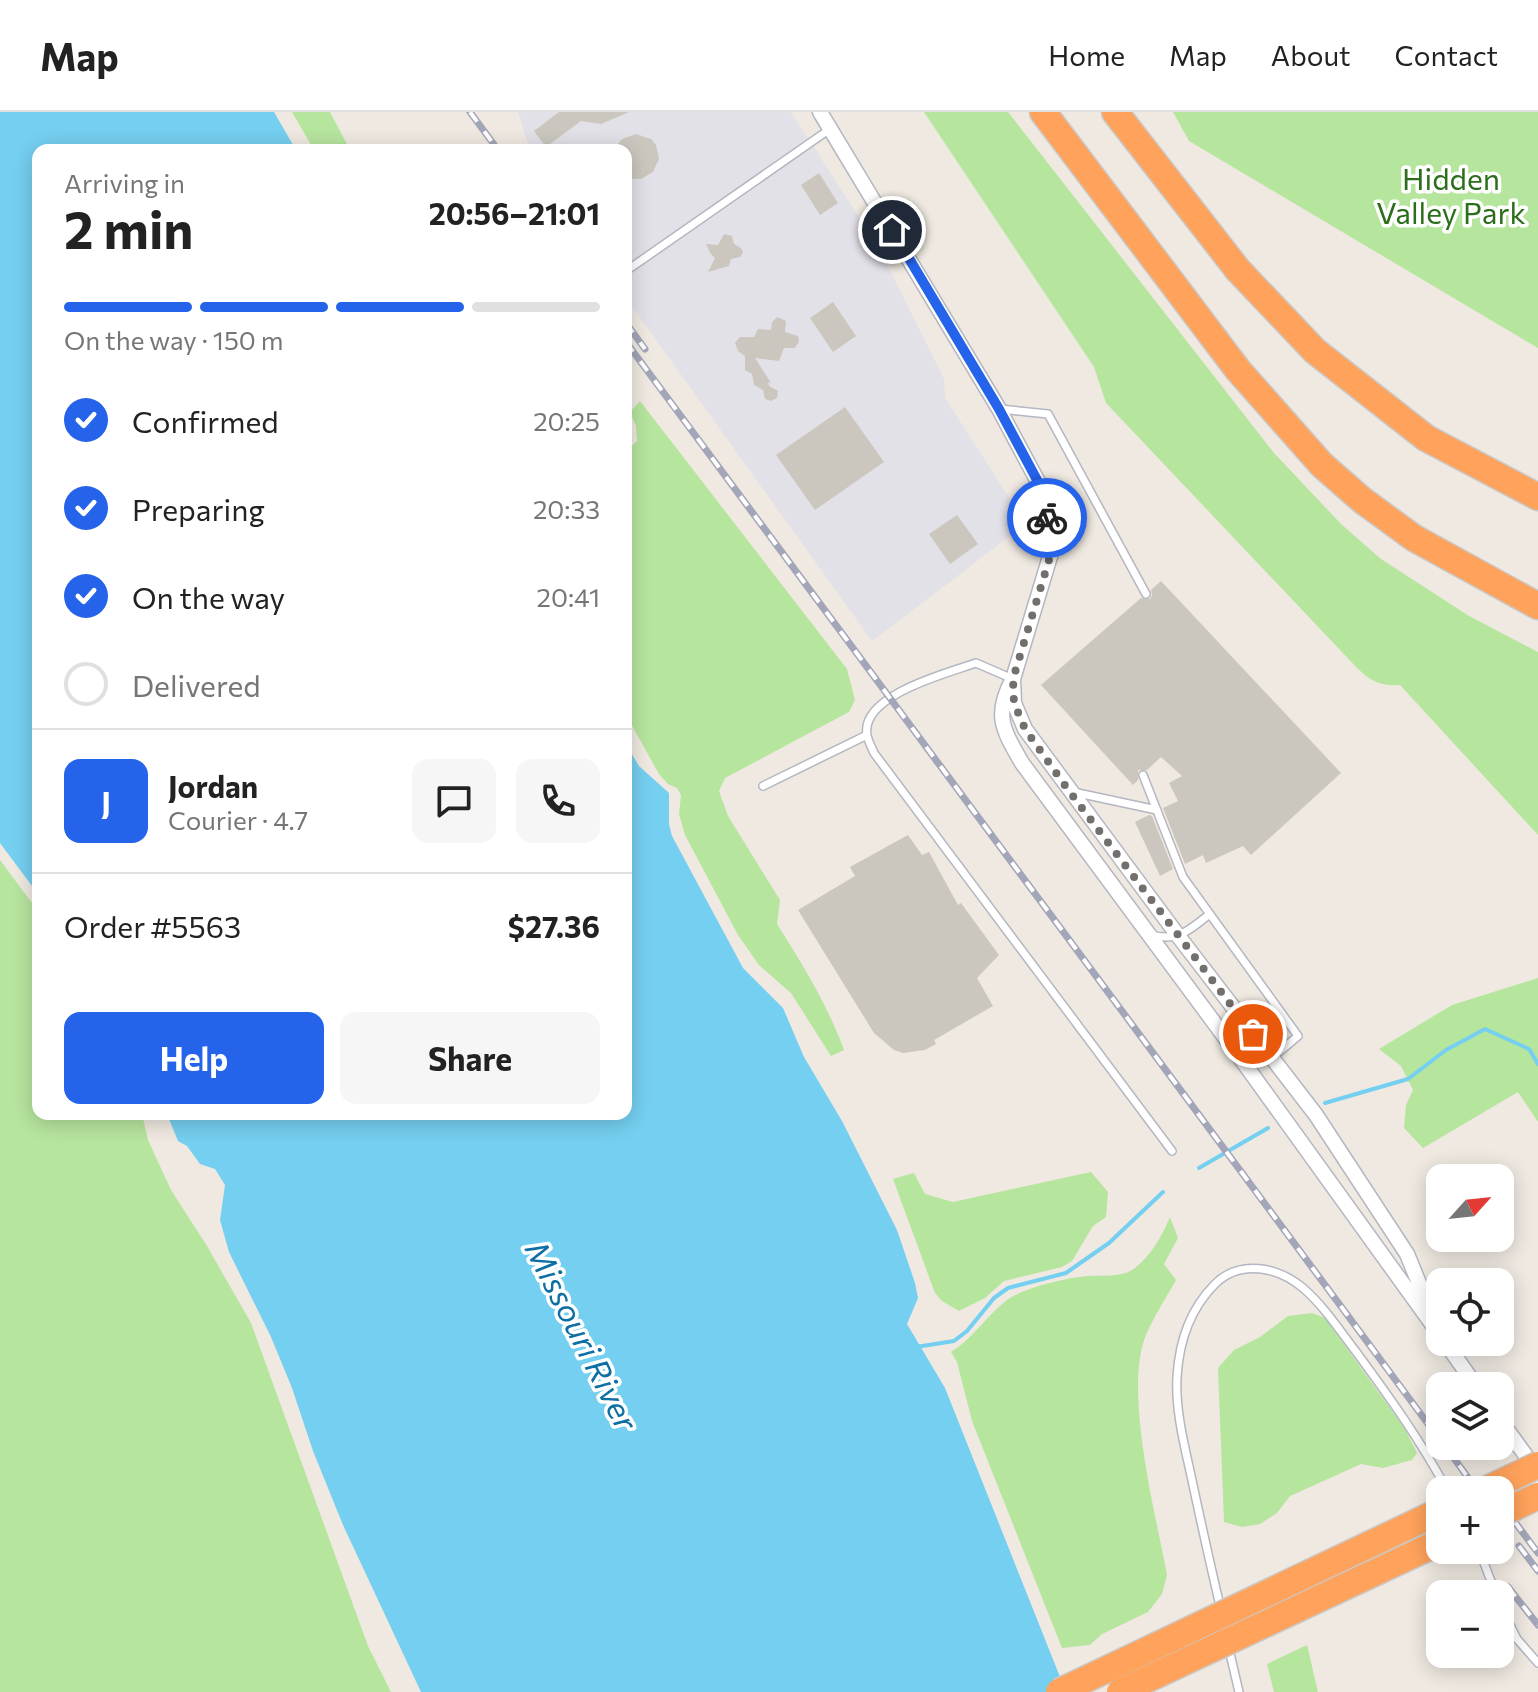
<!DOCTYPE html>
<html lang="en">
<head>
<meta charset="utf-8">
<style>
  :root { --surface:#fff; --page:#f6f6f6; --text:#222; --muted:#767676; --line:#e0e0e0; --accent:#2563eb }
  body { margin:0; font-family:Commissioner,sans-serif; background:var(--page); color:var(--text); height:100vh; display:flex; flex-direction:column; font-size:30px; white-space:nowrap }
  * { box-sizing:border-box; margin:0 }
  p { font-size:26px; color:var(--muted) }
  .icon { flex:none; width:44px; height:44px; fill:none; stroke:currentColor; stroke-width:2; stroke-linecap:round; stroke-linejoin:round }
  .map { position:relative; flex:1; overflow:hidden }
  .drawer { position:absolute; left:32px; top:32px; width:600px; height:976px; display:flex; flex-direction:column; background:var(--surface); border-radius:16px; box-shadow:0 4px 20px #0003 }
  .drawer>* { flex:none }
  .needle { width:52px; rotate:63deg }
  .controls { position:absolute; left:1426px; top:1052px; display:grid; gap:16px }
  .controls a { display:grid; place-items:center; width:88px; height:88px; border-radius:16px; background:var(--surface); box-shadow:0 4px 20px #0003; font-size:40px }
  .pin { position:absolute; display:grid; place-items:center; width:68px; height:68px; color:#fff; margin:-34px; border:4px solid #fff; border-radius:50%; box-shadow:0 2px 8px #0007 }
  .courier { position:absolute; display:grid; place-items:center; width:80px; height:80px; margin:-40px; border:6px solid #2563eb; border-radius:50%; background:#fff; color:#222; box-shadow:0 2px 10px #0007 }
  .head em { font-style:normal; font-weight:700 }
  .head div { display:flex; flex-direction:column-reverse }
  .head { display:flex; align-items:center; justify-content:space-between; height:136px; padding:0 32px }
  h1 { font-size:52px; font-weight:700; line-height:60px }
  .bar { display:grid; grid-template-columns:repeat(4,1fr); gap:12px 8px; align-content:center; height:96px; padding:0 32px }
  .bar i { height:10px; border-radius:6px; background:var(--line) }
  .bar .active { background:var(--accent) }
  .bar p { grid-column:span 4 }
  .line { display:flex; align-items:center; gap:20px; padding:0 32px; border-top:2px solid var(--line) }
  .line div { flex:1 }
  .round { display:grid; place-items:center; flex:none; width:84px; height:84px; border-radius:16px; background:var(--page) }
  ol { padding:0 32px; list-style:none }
  li { display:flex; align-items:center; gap:24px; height:88px }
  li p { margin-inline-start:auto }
  li .icon { padding:8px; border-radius:50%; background:var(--accent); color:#fff; stroke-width:4 }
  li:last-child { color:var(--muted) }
  li i { width:44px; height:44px; border:4px solid var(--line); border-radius:50% }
  .action { display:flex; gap:16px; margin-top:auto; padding:16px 32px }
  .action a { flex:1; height:92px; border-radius:16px; background:var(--accent); color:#fff; font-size:32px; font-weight:700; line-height:92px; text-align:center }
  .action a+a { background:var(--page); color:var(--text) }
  header { display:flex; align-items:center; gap:48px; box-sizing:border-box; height:112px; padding:0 40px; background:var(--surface); border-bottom:2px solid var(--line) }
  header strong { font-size:38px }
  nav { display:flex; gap:44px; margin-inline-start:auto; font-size:28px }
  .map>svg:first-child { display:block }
</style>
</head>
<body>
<header>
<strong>Map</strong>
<nav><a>Home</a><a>Map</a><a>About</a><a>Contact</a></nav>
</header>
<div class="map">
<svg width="1538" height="1580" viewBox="0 0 1538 1580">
  <rect width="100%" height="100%" fill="#efe9e1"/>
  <path fill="#e3e1e8" d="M518 0H791L879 136 944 267 945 286 1026 412 872 529 626 186V38H530Z"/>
  <path fill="#b6e59e" d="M292 0H330L350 38H314Z
    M924 0H1008L1274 341 1341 412 1381 447 1469 504 1538 540V723L1400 573C1381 574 1372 570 1358 557L1106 291 1094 255Z
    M1173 0H1538V236L1189 29Z
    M640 289 847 557 855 588 849 600 725 666 719 679 728 704 780 788 777 812C803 853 827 892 844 938L831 944 791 881 759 853 738 823 685 723 679 702 681 683 677 676 668 672 659 662 626 603V339L637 329 636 314 630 300Z
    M0 748 38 799V1002H142L148 1028 171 1078 207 1134 251 1211 368 1534 391 1580H0Z
    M1538 866V1010L1518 980 1423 1036 1404 1016 1406 993 1413 978 1401 954 1379 937 1452 893Z
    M1091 1060 1108 1080 1106 1105 1093 1114 1072 1149 1062 1155 1004 1169 985 1186 959 1199 942 1189 935 1181 893 1067 914 1061 925 1082 953 1090Z
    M1170 1105 1178 1126 1164 1152 1176 1168C1166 1186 1154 1204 1146 1223 1123 1278 1156 1403 1167 1463L1162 1482 1148 1500 1102 1522 1090 1533 1062 1536 972 1309 957 1250 951 1240C975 1225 989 1200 1010 1186 1028 1175 1066 1166 1087 1164 1103 1163 1122 1166 1135 1156 1151 1144 1163 1122 1170 1105Z
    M1312 1201 1325 1206 1405 1317 1417 1341 1412 1348 1383 1356 1361 1352 1339 1362 1290 1384 1277 1401 1260 1412 1242 1415 1224 1410 1218 1256 1234 1238 1260 1225 1288 1204Z
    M1307 1533 1318 1580H1274L1267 1552Z"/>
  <path fill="#75cff0" d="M0 0H274L296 38H38V782L0 731Z
    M626 632 639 654 669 681V712L672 724 743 856 783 896 804 945 842 1009 897 1118 915 1171 918 1186 907 1212 945 1276 1066 1580H421L343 1413 313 1339 292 1276 271 1225 229 1140 220 1108 225 1073 215 1057 200 1052 187 1034 178 1029 167 1002H626Z"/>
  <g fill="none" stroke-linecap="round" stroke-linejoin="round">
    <path stroke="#75cff0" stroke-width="4" d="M1325 991 1408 967 1446 938 1485 917 1529 937 1538 952
      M1199 1056 1268 1016
      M916 1235 954 1229 967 1219 994 1186 1008 1176 1066 1161 1109 1131 1163 1080"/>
  </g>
  <path fill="#cbc7bf" d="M559 0H629L601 12 581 9 546 35 534 19Z
    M636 22 651 27 656 33 659 47 653 60 641 67H634L626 65V38H612L622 27Z
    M819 61 838 91 820 103 801 73Z
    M724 122 732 124 734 132 741 136 743 141 740 145 731 147 729 154 708 160 715 146 710 141 706 132 718 133Z
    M833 190 856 224 833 240 810 206Z
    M777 205 786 209 785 220 798 224 799 229 795 236H784L779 249 755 246 771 271 768 270 769 274 778 279 777 286 771 289 765 287 763 278 754 273 752 262 745 258V244L738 239 735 231 740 225H754L758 217 771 218 772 210Z
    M845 295 884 350 815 398 776 343Z
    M957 403 978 432 950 452 929 422Z
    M1161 469 1341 661 1251 743 1243 734 1206 751 1203 743 1185 752 1163 696 1178 689 1169 671 1182 664 1161 645 1147 658H1138V668L1133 673 1041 573 1141 486 1150 487 1152 483 1151 478Z
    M1149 703 1152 704 1173 757 1160 764 1135 710Z
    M908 723 922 743 929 740 958 793 961 791 999 843 977 866 993 894 934 928 936 932 925 938 903 941 894 938 874 921 798 798 855 764 850 755Z"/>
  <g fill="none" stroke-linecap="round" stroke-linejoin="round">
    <defs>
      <path id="service" d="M626 159 830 17
        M1000 297 1048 302 1146 482
        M1013 567 976 551C948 561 860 583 867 623 868 629 872 636 874 641L1172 1039
        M1143 663 1183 765 1298 924C1282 937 1269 953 1246 951
        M763 674 867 623
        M1073 680 1157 698
        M1151 823C1180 830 1188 818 1210 802
        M1479 1438 1496 1482
        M1500 1493 1517 1527 1538 1551
        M1221 1498C1211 1456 1202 1415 1193 1373 1186 1339 1175 1301 1177 1265 1179 1231 1190 1197 1215 1172 1240 1147 1278 1155 1303 1176 1324 1194 1340 1219 1357 1241 1390 1286 1421 1329 1447 1378
        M1228 1533 1239 1580"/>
      <path id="minor" d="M820 0 999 297 1044 381 1052 438 1013 567C993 603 1003 618 1022 651L1244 951 1440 1223
        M1013 567 1014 591 1025 617 1179 825 1316 1003 1407 1142 1432 1203
        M1445 1230 1476 1274
        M1500 1308 1537 1359"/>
      <path id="motorway" d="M1043 0 1238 258 1322 353 1362 388 1414 426 1538 494
        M1115 0 1238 158 1315 239 1426 326 1538 385"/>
    </defs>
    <use href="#service" stroke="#b4b7c1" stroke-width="10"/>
    <use href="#minor" stroke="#b4b7c1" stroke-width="17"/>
    <use href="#motorway" stroke="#c9c9c9" stroke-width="29"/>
    <use href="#service" stroke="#fff" stroke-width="7"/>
    <use href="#minor" stroke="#fff" stroke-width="14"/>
    <use href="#motorway" stroke="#ffa35c" stroke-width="26"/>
    <defs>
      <path id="rail" d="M470 0 498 38
        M626 211 645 237
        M626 230 1440 1328
        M1445 1334 1477 1378
        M1500 1390 1538 1441
        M1519 1434 1538 1459
        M1508 1475 1538 1513"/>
    </defs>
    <use href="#rail" stroke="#a3a6b8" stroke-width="7"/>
    <use href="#rail" stroke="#fff" stroke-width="4" stroke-dasharray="12" stroke-linecap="butt"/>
    <defs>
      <path id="motorway-bridge" d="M1485 1378 1538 1353
        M1500 1402 1538 1384
        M1059 1580 1440 1399
        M1120 1580 1440 1430"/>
    </defs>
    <use href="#motorway-bridge" stroke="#c9c9c9" stroke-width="29" stroke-linecap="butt"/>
    <use href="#motorway-bridge" stroke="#ffa35c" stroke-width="26"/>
  </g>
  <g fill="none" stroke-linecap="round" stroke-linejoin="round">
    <path stroke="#726f6d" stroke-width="8" stroke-dasharray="0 14.4" d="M1047 406 1052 438 1013 567 1014 591 1025 617 1069 679 1253 922"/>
    <path stroke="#2563eb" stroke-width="10" d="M892 118 999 297 1044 381 1047 406"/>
  </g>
  <g text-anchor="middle" stroke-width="7" stroke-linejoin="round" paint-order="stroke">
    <g font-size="30" fill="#2c6e1b" stroke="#fff">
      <text x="1451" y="78">Hidden<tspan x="1451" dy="34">Valley Park</tspan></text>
    </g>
    <g font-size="32" font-style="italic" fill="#0d6fa3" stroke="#fff">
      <text transform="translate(581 1224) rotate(63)" y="11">Missouri River</text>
    </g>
  </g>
</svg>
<div class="controls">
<a><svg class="needle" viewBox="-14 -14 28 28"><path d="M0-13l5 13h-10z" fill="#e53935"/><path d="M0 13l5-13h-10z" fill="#767676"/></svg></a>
<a><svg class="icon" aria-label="locate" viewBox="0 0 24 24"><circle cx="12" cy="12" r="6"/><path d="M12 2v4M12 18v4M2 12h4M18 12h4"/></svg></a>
<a><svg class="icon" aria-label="layers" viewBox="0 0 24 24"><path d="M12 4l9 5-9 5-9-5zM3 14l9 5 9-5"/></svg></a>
<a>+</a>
<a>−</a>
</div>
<div class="pin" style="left:1253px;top:922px;background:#ea580c"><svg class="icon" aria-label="bag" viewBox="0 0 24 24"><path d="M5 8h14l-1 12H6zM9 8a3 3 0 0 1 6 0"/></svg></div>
<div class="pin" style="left:892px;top:118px;background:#1f2937"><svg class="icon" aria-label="home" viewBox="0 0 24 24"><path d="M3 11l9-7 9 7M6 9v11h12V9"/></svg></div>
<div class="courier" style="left:1047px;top:406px"><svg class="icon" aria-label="bike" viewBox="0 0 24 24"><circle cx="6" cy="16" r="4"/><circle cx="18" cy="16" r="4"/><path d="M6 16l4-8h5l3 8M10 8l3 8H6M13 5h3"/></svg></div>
<section class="drawer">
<div class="head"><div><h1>2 min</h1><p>Arriving in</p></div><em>20:56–21:01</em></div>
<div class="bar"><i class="active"></i><i class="active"></i><i class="active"></i><i></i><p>On the way · 150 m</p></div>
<ol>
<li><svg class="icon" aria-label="check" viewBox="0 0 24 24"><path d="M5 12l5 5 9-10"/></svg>Confirmed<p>20:25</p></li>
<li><svg class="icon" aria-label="check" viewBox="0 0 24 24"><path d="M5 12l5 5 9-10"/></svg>Preparing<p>20:33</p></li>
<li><svg class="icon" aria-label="check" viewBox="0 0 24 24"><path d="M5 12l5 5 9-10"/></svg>On the way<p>20:41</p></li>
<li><i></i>Delivered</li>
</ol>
<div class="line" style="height:144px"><b class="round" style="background:var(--accent);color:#fff">J</b><div><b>Jordan</b><p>Courier · 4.7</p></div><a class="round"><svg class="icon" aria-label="chat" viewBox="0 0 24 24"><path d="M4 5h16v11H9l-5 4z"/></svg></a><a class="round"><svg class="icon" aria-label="phone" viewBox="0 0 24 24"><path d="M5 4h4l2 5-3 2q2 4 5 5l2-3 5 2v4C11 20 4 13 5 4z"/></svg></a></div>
<div class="line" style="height:104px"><div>Order #5563</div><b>$27.36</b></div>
<div class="action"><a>Help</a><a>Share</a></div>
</section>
</div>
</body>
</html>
